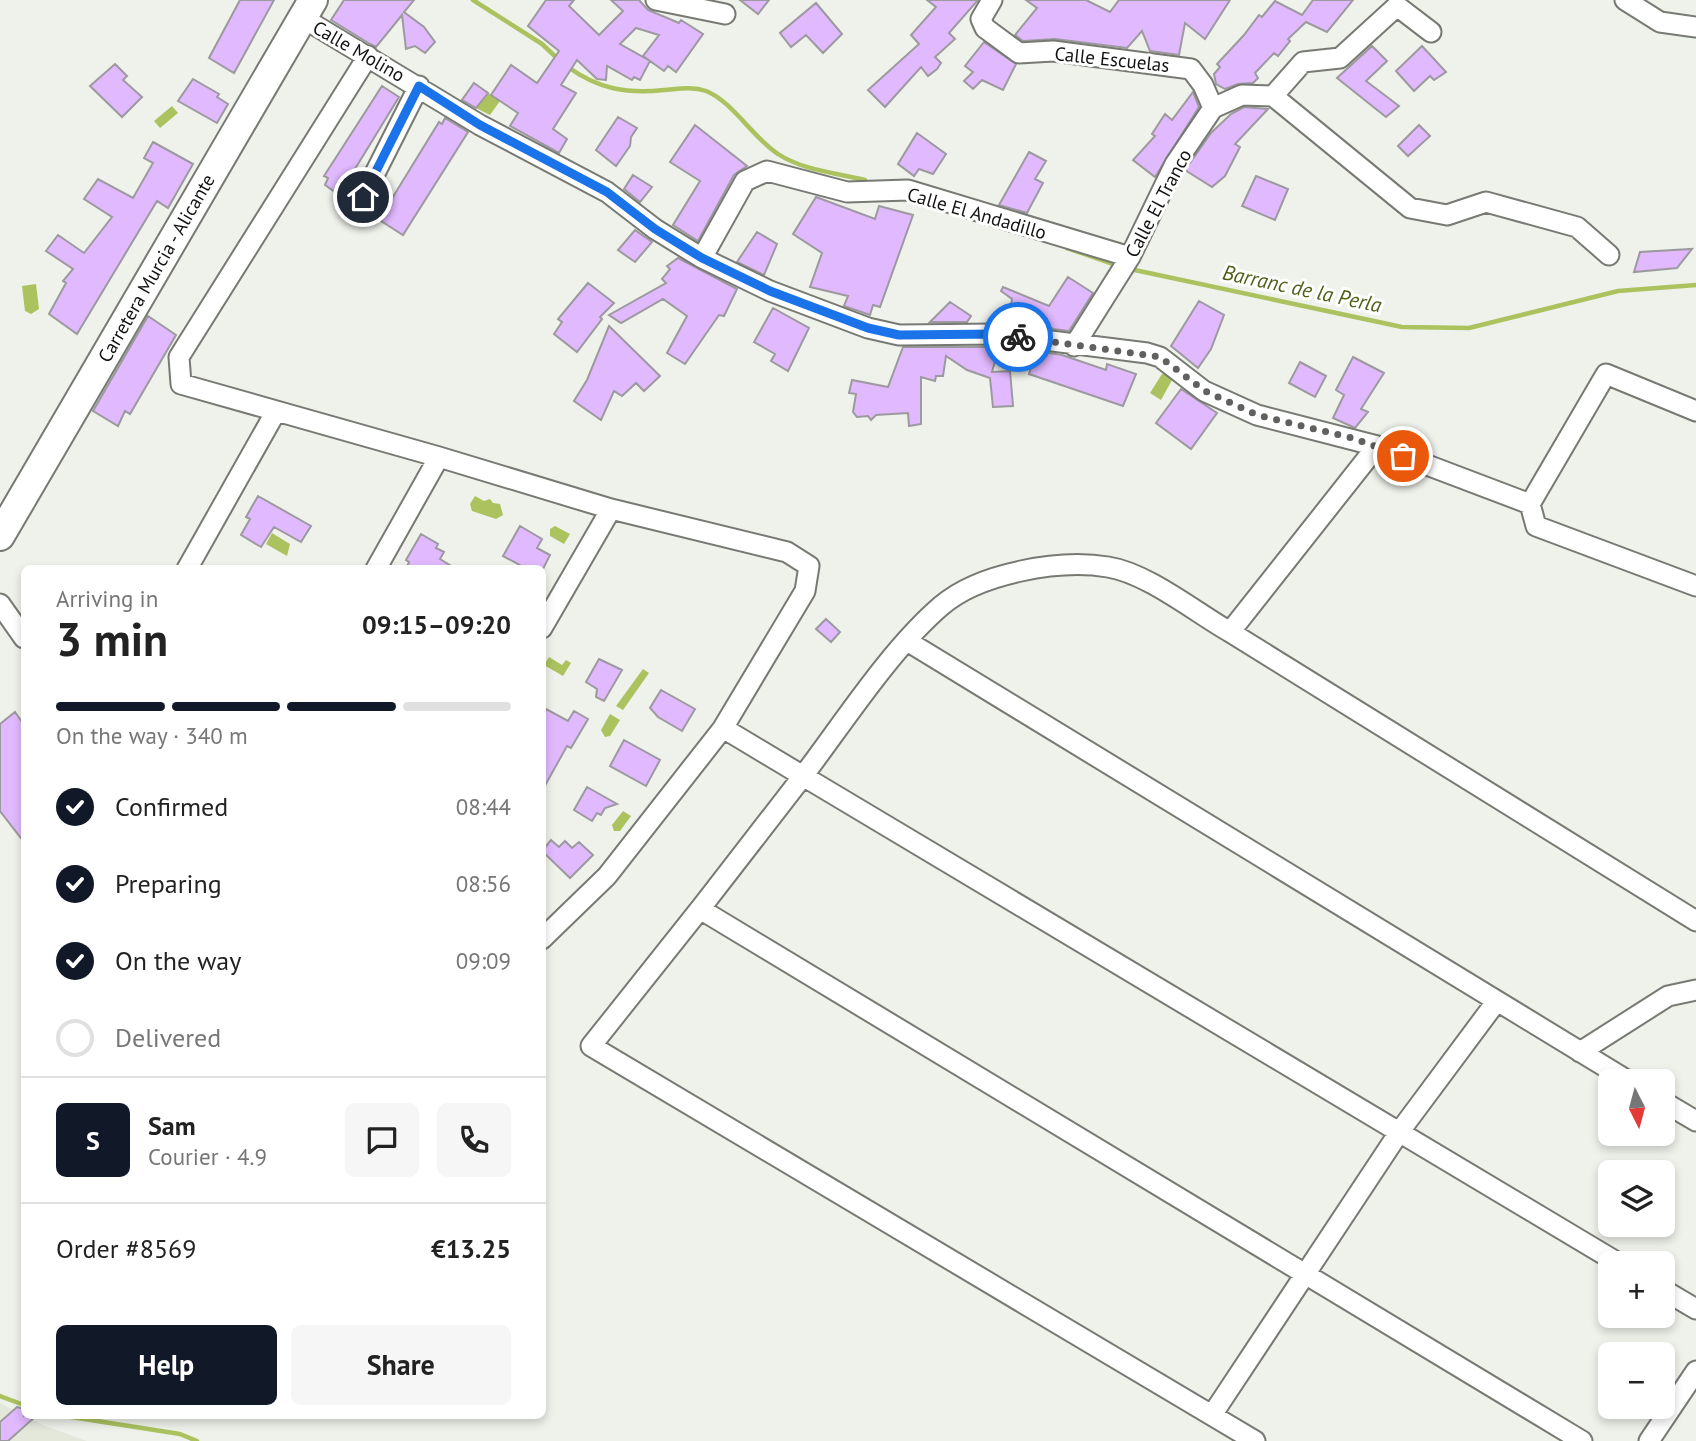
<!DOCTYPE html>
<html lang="en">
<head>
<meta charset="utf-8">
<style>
  :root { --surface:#fff; --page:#f6f6f6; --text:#222; --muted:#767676; --line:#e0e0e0; --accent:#111827 }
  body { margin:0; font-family:"PT Sans",sans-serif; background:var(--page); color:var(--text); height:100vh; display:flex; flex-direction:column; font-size:26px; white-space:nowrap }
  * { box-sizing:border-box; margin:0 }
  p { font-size:23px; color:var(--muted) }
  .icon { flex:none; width:38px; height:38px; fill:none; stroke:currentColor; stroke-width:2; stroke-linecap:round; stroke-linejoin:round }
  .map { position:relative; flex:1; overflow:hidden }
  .panel { position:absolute; left:21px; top:565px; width:525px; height:854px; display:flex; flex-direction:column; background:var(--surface); border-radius:10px; box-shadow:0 4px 10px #0003 }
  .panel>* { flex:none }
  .needle { width:46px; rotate:174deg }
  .tools { position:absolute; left:1598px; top:1069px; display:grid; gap:14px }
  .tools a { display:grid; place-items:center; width:77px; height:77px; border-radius:10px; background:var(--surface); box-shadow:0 4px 10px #0003; font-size:35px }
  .pin { position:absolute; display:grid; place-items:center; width:60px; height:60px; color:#fff; margin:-30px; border:4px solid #fff; border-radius:50%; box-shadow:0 2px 7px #0007 }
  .courier { position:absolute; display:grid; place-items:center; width:70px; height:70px; margin:-35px; border:5px solid #1a73e8; border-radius:50%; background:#fff; color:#222; box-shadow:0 2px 9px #0007 }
  .summary em { font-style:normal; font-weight:700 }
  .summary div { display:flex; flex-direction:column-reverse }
  .summary { display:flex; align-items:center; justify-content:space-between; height:119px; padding:0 35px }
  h1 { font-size:46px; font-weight:700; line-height:52px }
  .bar { display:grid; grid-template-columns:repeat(4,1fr); gap:10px 7px; align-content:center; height:84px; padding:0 35px }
  .bar i { height:9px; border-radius:5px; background:var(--line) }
  .bar .on { background:var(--accent) }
  .bar p { grid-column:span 4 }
  .line { display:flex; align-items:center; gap:18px; padding:0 35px; border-top:2px solid var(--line) }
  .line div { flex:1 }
  .round { display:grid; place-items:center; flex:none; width:74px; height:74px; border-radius:10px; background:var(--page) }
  ol { padding:0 35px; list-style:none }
  li { display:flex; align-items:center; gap:21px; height:77px }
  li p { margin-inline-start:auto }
  li .icon { padding:7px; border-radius:50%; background:var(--accent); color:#fff; stroke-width:4 }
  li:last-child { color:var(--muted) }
  li i { width:38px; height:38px; border:4px solid var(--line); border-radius:50% }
  .cta { display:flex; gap:14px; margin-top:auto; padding:14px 35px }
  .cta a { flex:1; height:80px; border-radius:10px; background:var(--accent); color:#fff; font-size:28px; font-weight:700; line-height:80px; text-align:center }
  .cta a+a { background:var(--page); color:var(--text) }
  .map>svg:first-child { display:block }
</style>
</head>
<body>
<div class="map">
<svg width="1696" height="1441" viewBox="0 0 1696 1441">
  <rect width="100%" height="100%" fill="#eff1eb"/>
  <path fill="#e4e8db" d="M0 1403 45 1426 87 1441H0Z"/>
  <path fill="#abc25e" d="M488 93 500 101 490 115 476 108Z
    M172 106 178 113 160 128 154 121Z
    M36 284 39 309 31 314 25 311 22 286Z
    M1167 373 1172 380 1161 400 1150 393 1162 374Z
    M475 496 484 501 490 499 493 503 500 504 503 515 496 519 472 511 470 504Z
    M555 526 570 534 564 544 550 536V529Z
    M272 533 290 544 287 556 266 544Z
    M549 657 562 665 566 660 571 663 563 676 544 665Z
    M643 669 649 673 623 710 616 706Z
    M610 714 620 720 610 736 605 737 601 730Z
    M623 811 631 816 620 831H614L612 825Z"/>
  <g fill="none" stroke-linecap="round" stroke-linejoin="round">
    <path stroke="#abc25e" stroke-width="4.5" d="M473 0 542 44 559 60
      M568 67C598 89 627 94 664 90 678 89 692 86 706 91 732 101 754 139 778 154 802 170 836 173 865 180
      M1067 248 1119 266
      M1130 269 1402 327 1469 328 1618 291 1696 285
      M0 1396 24 1405
      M65 1416 180 1434 197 1441"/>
  </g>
  <path fill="#e1b9fe" stroke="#9c999f" stroke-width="2" d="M240 0H274L234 73 209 58Z
    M344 0H414L404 12 424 27 435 42 425 53 415 46 406 49 402 15 376 47 370 44 331 20Z
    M546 0H574L569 6 599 35 623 11 611 0H639L648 10 679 23 681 20 703 34 676 72 668 66 664 71 643 56 659 35 636 28 620 44 650 61 640 80 634 77 632 80 607 66 606 80 597 79 577 60 561 85 576 93 553 129 567 139 559 153 510 126 518 113 491 95 511 65 537 83 559 51 528 26Z
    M740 0H769L758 14Z
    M927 0H978L949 33 955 39 935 57 941 63 937 69 928 76 921 67 885 107 868 90 919 44 911 35 936 7Z
    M1026 0H1086L1110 12 1119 0H1230L1205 39 1185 23 1179 55 1150 51 1142 31 1127 48 1055 39 1023 41 1015 35 1037 8Z
    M1313 0H1353L1327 32 1306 22 1288 39 1290 41 1278 56 1274 53 1255 73 1258 78 1253 83 1238 84 1225 89 1216 84 1214 74 1220 67 1217 64 1244 35 1259 15 1262 17 1275 1 1302 15Z
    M816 3 842 34 823 53 806 35 791 47 780 33Z
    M984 42 1016 64 1003 90 982 80 973 89 964 81 973 72 965 66Z
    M1372 46 1387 61 1366 81 1399 106 1386 117 1337 78Z
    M1422 46 1446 72 1434 80 1430 76 1414 91 1396 71Z
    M115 64 127 76 123 80 142 97 122 117 90 86Z
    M193 79 219 94 217 97 228 104 217 123 178 101Z
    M474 83 488 93 476 108 462 100Z
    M382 86 399 97 339 195 325 185 328 178 324 176Z
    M1193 92 1199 107 1155 177 1133 160 1155 136 1152 134 1165 114 1172 120Z
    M1244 107 1268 109 1235 144 1240 147 1225 176 1212 187 1185 170 1211 133 1231 114Z
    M618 117 637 128 631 137 630 146 616 166 596 150Z
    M445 118 468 132 403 235 381 221 385 214 383 213 439 122 442 124Z
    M695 125 747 166 734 175 698 241 673 225 700 181 670 162Z
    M1419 125 1430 136 1408 156 1398 146Z
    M917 133 946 154 933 174 919 169 914 176 898 164Z
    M153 142 193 164 168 208 157 201 77 334 49 314 66 283 63 281 73 269 46 251 58 235 84 253 112 217 84 199 98 179 133 198 153 163 144 158Z
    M1029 152 1046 161 1035 179 1043 183 1027 213 999 205Z
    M633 175 652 187 640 202 624 189Z
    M1256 176 1288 189 1275 220 1242 206Z
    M816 197 875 219 879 206 913 215 880 307 873 305 870 315 844 306 848 296 810 287 822 253 793 234Z
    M635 230 652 242 635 262 618 250Z
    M757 232 777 244 764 275 737 262Z
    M1692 249 1677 268 1634 272 1640 252Z
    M678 258 737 289 724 316 719 315 685 364 667 353 687 316 663 299 621 323 609 315 666 283 662 279 670 269 667 266Z
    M1068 277 1093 293 1069 331 1053 329 1032 313 1030 326 1008 323 1012 299 1001 291 1003 287 1049 306Z
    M588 283 614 303 600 317 602 319 577 352 554 334 562 322 558 319Z
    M1199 301 1224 315 1211 349 1198 368 1171 346Z
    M950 302 971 316 967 322H930Z
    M773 308 809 328 788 371 771 361 775 354 754 342Z
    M148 316 176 335 130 414 125 411 118 426 93 411Z
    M609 326 660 376 644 391 636 383 622 396 614 391 601 420 574 401 587 380Z
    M903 347H999L992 372 1010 371 1013 406 993 407 990 378 967 370 946 356 943 376H936L935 381 921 377V424L909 426 908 413 876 415 871 420 868 416 857 417 853 412 856 394 849 393 852 380 888 387Z
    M1036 351 1062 355 1106 370 1107 364 1136 374 1123 406 1029 374Z
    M1353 357 1384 373 1361 409 1368 412 1355 428 1333 418 1344 395 1336 390Z
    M1300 362 1326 376 1315 397 1289 383Z
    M1181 389 1217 413 1191 449 1156 423Z
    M258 496 311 526 301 542 274 527 261 547 241 535 250 519 246 517Z
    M520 526 542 539 537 548 550 555 543 569H527L503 556Z
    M421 534 438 544 436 548 444 552 440 559 456 569H406L409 562 406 560Z
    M826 619 840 632 831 642 816 629Z
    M599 659 622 670 604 701 596 697 597 689 586 682Z
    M661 690 695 709 682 731 658 717 650 708Z
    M546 709 568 721 574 711 588 719 571 748 567 746 542 791V717Z
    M15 712 24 725V842L0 811V724Z
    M624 740 660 760 646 786 610 766Z
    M587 787 617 804 605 808 601 815 597 813 592 821 574 810Z
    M551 840 559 847 565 841 572 848 579 842 593 855 570 878 542 851Z
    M17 1407 24 1409V1416H36L8 1441H0V1422Z"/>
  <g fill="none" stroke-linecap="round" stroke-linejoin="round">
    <defs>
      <path id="minor" d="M656 0 725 14
        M992 0 981 19 985 28 1019 53 1053 51 1191 69 1203 85 1213 108
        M1625 0 1660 22 1696 27
        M303 18 480 125 607 192 655 229 702 258 770 291 868 328 899 335 996 334 1147 353 1160 357 1204 391 1257 415 1377 446 1530 504 1606 374 1696 411
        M368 56 179 357 181 384 439 457 611 509 787 552 809 566 805 591 723 728 607 876 542 939
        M1273 96 1410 208 1447 215 1486 202 1577 227 1609 255
        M363 197 419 86
        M702 258 745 181 767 171 847 192 908 190 1130 257
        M1074 346 1130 257 1175 164 1213 108 1242 95 1273 96 1303 62 1340 58 1397 6 1431 32
        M1530 504 1536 526 1696 586
        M187 569 275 413
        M376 569 439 457
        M0 604 24 638
        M542 628 611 509
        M1230 632 1696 921
        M907 641 1630 1082
        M723 728 803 776C844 722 890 650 941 606 979 573 1059 559 1108 567 1147 573 1195 612 1230 632L1377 446
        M700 909 591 1046 1255 1441
        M1580 1052 1668 996 1696 990
        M1662 1101 1696 1121
        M1662 1289 1696 1309
        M1212 1415 1400 1131 1496 1002
        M1582 1441 700 909 803 776 1620 1264
        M1649 1441 1696 1371"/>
      <path id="highway" d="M0 536 313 0"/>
    </defs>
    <use href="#minor" stroke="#777973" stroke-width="23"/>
    <use href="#highway" stroke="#777973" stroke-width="32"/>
    <use href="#minor" stroke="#fff" stroke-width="19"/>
    <use href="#highway" stroke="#fff" stroke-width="28"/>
  </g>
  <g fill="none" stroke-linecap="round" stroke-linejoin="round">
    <path stroke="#60615e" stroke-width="7" stroke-dasharray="0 12.6" d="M1018 337 1160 357 1205 391 1257 415 1352 438 1403 456"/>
    <path stroke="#1a73e8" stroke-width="9" d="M363 197 419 86 480 125 607 192 655 229 702 258 770 291 868 328 899 335 996 334 1018 337"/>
  </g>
  <g text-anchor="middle" stroke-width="6" stroke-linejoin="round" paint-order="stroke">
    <g font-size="19" fill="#131412" stroke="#fff">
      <text transform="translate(359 51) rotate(30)" y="7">Calle Molino</text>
      <text transform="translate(1112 59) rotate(6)" y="7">Calle Escuelas</text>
      <text transform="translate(1158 203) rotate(-62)" y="7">Calle El Tranco</text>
      <text transform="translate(977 213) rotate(16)" y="7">Calle El Andadillo</text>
      <text transform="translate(156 268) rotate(-60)" y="7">Carretera Murcia - Alicante</text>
    </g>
    <g font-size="21" font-style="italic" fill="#505f18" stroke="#fff">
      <text transform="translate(1302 289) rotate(12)" y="7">Barranc de la Perla</text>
    </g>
  </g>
</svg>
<div class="tools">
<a><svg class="needle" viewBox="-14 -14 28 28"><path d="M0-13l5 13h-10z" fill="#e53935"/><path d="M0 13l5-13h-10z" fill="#767676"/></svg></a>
<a><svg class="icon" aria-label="layers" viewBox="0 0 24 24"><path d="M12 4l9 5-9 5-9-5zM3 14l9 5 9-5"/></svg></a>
<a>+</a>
<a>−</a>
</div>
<div class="pin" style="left:1403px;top:456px;background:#ea580c"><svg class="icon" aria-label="bag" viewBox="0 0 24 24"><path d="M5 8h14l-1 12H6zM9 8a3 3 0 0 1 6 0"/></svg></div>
<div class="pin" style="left:363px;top:197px;background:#1f2937"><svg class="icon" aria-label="home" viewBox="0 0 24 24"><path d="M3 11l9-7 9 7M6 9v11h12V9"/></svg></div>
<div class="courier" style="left:1018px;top:337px"><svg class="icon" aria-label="bike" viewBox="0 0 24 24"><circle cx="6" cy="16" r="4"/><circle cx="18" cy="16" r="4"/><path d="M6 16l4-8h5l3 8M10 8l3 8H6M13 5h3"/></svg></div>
<section class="panel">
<div class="summary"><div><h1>3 min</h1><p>Arriving in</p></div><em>09:15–09:20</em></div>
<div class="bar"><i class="on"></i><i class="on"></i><i class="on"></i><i></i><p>On the way · 340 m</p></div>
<ol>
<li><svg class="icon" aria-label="check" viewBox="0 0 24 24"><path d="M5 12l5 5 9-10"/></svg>Confirmed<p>08:44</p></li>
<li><svg class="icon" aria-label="check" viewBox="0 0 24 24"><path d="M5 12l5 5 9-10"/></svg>Preparing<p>08:56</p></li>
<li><svg class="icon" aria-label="check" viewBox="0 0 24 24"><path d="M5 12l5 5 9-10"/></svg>On the way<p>09:09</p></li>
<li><i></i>Delivered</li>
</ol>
<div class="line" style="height:126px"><b class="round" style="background:var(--accent);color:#fff">S</b><div><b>Sam</b><p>Courier · 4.9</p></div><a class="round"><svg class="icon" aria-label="chat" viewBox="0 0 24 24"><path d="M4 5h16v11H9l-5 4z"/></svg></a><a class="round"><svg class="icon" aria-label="phone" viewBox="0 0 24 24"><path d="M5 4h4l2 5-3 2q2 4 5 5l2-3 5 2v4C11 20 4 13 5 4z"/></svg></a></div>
<div class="line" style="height:91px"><div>Order #8569</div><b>€13.25</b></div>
<div class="cta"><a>Help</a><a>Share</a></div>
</section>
</div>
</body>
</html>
